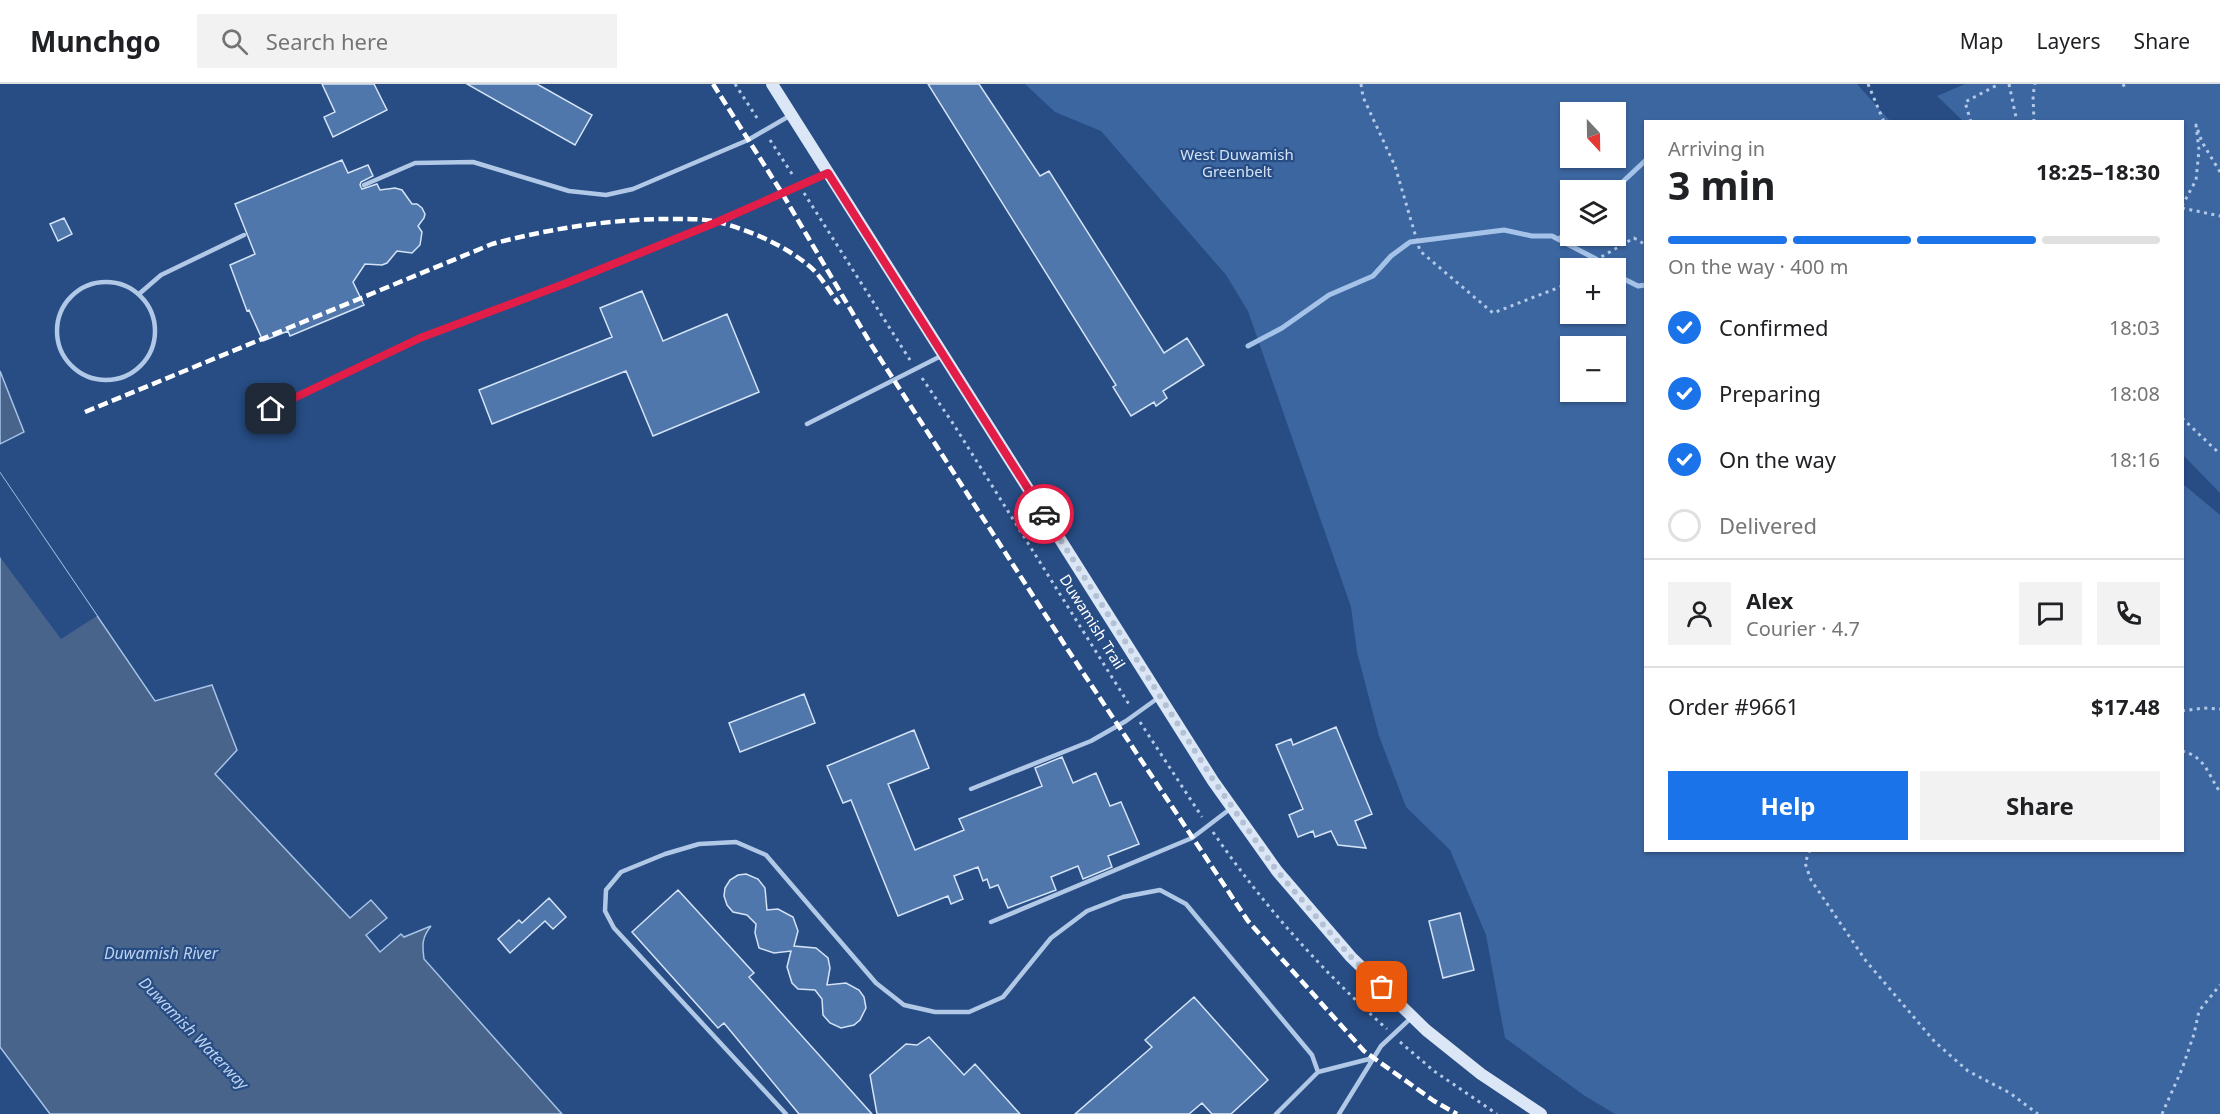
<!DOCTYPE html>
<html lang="en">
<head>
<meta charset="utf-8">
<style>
  :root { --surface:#fff; --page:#f2f2f2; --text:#202124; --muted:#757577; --line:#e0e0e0; --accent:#1a73e8 }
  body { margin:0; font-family:"Noto Sans",sans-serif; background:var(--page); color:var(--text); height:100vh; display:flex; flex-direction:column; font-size:22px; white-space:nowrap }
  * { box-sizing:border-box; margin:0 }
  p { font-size:20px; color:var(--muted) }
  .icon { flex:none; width:33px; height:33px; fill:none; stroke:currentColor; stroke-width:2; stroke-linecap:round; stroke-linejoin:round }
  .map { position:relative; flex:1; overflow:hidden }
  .sheet { position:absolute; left:1644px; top:36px; width:540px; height:732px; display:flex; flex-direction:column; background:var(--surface); border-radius:0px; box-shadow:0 2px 4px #0004 }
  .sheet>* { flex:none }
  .needle { width:39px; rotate:158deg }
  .fabs { position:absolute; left:1560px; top:18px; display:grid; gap:12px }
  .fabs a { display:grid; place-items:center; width:66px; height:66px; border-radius:0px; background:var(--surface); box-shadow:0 2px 4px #0004; font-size:30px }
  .pin { position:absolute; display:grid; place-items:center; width:51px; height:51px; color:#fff; margin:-26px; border-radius:12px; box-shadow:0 3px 9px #0006 }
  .courier { position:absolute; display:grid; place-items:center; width:60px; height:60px; margin:-30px; border:4px solid #e11d48; border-radius:50%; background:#fff; color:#222; box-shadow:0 2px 8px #0007 }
  .summary em { font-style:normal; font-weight:700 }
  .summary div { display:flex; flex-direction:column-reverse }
  .summary { display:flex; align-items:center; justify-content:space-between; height:102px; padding:0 24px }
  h1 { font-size:39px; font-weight:700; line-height:45px }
  .bar { display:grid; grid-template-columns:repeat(4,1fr); gap:9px 6px; align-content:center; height:72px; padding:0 24px }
  .bar i { height:8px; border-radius:4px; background:var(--line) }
  .bar .current { background:var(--accent) }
  .bar p { grid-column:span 4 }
  .line { display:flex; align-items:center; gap:15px; padding:0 24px; border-top:2px solid var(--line) }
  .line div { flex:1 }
  .round { display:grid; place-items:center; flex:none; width:63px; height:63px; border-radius:0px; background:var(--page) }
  ol { padding:0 24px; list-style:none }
  li { display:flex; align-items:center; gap:18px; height:66px }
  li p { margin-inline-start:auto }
  li .icon { padding:6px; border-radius:50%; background:var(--accent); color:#fff; stroke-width:4 }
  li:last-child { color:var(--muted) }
  li i { width:33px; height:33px; border:3px solid var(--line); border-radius:50% }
  .button { display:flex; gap:12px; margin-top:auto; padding:12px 24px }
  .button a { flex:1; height:69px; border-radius:0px; background:var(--accent); color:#fff; font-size:24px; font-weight:700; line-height:69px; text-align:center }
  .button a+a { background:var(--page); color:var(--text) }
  header { display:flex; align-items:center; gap:36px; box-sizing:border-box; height:84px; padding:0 30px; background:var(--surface); border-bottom:2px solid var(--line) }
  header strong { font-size:28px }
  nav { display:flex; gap:33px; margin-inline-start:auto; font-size:21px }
  .search { width:420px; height:54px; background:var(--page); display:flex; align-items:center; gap:15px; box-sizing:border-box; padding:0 21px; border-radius:0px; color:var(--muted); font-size:22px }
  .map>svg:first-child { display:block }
</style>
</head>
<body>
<header>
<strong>Munchgo</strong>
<div class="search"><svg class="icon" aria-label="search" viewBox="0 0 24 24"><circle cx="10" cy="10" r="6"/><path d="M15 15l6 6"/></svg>Search here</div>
<nav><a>Map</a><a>Layers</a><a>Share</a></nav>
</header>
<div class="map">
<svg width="2220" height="1030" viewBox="0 0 2220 1030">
  <rect width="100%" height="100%" fill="#274d84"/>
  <path fill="#3c66a0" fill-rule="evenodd" d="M1025 0H1857L1890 37 1646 38V766H2182L2183 400 2220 431V1030H1615L1585 1012 1505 954 1486 851 1450 766 1406 723 1379 652 1357 568 1351 523 1248 227 1226 191 1101 47 1055 28ZM1570 28H1616V74H1570ZM1570 106H1616V152H1570ZM1616 184V230H1570V184ZM1570 262H1616V308H1570Z
    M1965 0H2220V409L2183 371 2182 38 1963 37 1937 12Z"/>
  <path fill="#49648b" stroke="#a5c2e8" stroke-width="1.5" d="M0 287 24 348 0 360Z
    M0 389 155 617 212 601 237 666 215 690 350 834 371 816 387 834 366 851 380 868 401 850 404 853 431 842C422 853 422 861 424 875L562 1030H50L0 963Z"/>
  <path fill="#274d84" d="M0 389 97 532 61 555 0 473Z"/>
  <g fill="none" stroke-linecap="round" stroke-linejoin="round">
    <path stroke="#a5c2e8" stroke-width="5" d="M1614 106 1646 76
      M1559 155 1570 146
      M1616 191 1638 202 1646 201
      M1248 262 1282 244 1329 211 1373 192 1391 172 1410 158 1504 146 1532 152H1552L1596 175 1608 184"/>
  </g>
  <path fill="#5077ab" stroke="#d4e3f6" stroke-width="1.5" d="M322 0H374L387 26 333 53 324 33 335 28Z
    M467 0H537L592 31 575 61Z
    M928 0H979L1040 92 1049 87 1164 269 1187 254 1204 281 1163 307 1167 314 1156 322 1154 318 1131 332 1113 303 1116 301Z
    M342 76 348 89 368 81 373 92 361 98 360 101 362 105 377 100 380 106 395 104 402 106 412 120H417L422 124 425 130 424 134 418 142 422 148 420 161 412 169 397 167 387 179 382 181 365 180 353 198 364 221 290 252 288 247 263 257 249 226 247 227 230 181 255 170 235 120Z
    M64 134 72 150 58 157 50 140Z
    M642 207 663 257 727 230 759 308 653 352 626 287 492 340 479 306 612 253 600 224Z
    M804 610 815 639 740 668 729 639Z
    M1336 643 1372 730 1355 737 1366 764 1338 761 1331 747 1315 753 1313 747 1298 753 1289 731 1303 725 1276 661 1291 655 1293 661Z
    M914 646 929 684 888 700 915 766 964 746 959 735 1042 702 1035 684 1062 673 1073 699 1096 689 1110 722 1121 718 1139 760 1108 772 1112 783 1083 795 1078 782 1051 793 1056 806 1008 824 998 801 990 804 987 795 983 797 978 783 954 792 963 815 951 820 948 812 898 832 851 716 843 719 827 682Z
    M746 790 758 795 765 804 767 826 778 825 793 833 798 847 794 862 816 864 828 874 830 884 827 901 846 899 859 906 864 913 866 924 860 936 854 941 841 944 830 939 823 931 822 915 815 906 798 905 792 899 787 883 791 867 774 869 759 864 755 849 756 840 747 831 733 828 727 821 724 812 725 804 730 796 738 791Z
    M678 806 754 889 749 893 872 1030H799L724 939 718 944 632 848Z
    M549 814 566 833 553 845 545 837 510 869 498 855 519 836 522 839Z
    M1460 829 1474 886 1443 894 1429 837Z
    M1194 913 1268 996 1231 1030H1212L1202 1019 1189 1030H1075L1152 963 1145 956Z
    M929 953 964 991 975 980 1020 1030H877L870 991 906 960 917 961Z"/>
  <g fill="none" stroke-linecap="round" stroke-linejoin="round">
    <path stroke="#b1c8e7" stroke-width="3" stroke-dasharray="3 4.5" stroke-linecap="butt" d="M735 0 759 37
      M1361 0 1363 13 1395 82 1420 167 1493 229 1560 203 1570 193
      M1868 0 1884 38
      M2009 0 2017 38
      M2123 0 2125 4
      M1971 38 1965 18 1999 0
      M2034 38 2033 11 2035 0
      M770 56 794 93
      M804 109 910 276
      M2182 122 2196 96 2199 66 2196 41 2202 58 2220 88
      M2182 124 2220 132
      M1582 184 1634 154 1646 161
      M922 294 954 341 1130 622
      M2182 334 2220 370
      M2182 627 2204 624 2220 625
      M1140 638 1202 733
      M2182 667C2206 673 2208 691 2220 708
      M1213 748C1263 821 1321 886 1387 945
      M1810 766 1805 779 1811 796 1866 877 1935 958 1968 987 2010 1009 2038 1030
      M1400 958 1434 987 1497 1030
      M2162 1030 2182 985 2194 950 2199 927 2220 901"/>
    <path stroke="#b1c8e7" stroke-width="4.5" d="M364 101 415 79 473 78 569 107 606 111 633 105 748 56 791 31
      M57 247a49 49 0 1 1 98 0a49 49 0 1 1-98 0Z
      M139 210 161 191 244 151
      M250 335 420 254 564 200 717 138 826 90
      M807 340 941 272
      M971 705 1091 657 1126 637 1158 614
      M991 838 1192 754 1230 725
      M1318 988 1373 974
      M786 1030 614 844 605 827 606 806 621 788 665 770 699 760 736 758 766 771 876 899 904 921 935 928H969L1003 913 1051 854 1087 827 1123 813 1160 806 1186 820 1312 971 1318 988 1276 1030
      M1339 1030 1381 962 1412 933"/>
    <path stroke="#dbe6f6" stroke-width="12" d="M772 0 1213 697 1277 787 1351 873 1426 946 1481 990 1541 1030"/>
    <path stroke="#fff" stroke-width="4.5" stroke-dasharray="10 4.5" stroke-linecap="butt" d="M713 0 782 109 872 262 1068 566 1248 837 1364 967 1434 1017 1457 1030
      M85 328 492 160C548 145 605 136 663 135 681 135 700 134 718 138 749 146 782 160 808 181 820 190 829 207 839 220"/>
  </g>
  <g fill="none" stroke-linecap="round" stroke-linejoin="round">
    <path stroke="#b3c1d4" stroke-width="6" stroke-dasharray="0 10.8" d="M1044 430 1214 697 1277 787 1351 873 1382 903"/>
    <path stroke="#e11d48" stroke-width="8" d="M271 325 420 254 564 200 717 138 828 89 1044 430"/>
  </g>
  <g text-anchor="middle" stroke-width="4.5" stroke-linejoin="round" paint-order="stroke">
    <g font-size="15" fill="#d4e3f6" stroke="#274d84">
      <text x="1237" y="76">West Duwamish<tspan x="1237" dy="17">Greenbelt</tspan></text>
    </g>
    <g font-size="15" fill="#fff" stroke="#274d84">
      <text transform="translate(1092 538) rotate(58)" y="5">Duwamish Trail</text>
    </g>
    <g font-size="16" font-style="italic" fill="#bcd2ef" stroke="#274d84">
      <text x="161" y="875">Duwamish River</text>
      <text transform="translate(194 949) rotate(46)" y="6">Duwamish Waterway</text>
    </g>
  </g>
</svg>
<div class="fabs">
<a><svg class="needle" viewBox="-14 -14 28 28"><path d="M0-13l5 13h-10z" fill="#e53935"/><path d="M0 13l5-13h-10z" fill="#757577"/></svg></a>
<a><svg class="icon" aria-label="layers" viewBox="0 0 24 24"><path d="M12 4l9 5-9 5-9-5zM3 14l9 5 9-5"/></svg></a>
<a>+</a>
<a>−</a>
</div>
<div class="pin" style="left:1382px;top:903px;background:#ea580c"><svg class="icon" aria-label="bag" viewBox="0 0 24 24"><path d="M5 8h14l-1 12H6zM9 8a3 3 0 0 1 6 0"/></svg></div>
<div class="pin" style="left:271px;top:325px;background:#1f2937"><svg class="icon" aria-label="home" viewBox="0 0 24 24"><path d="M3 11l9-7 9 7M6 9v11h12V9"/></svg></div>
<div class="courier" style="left:1044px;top:430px"><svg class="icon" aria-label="car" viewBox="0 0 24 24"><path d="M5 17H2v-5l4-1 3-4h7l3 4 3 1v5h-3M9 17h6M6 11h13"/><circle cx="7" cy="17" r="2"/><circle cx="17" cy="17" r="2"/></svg></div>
<section class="sheet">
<div class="summary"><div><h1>3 min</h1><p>Arriving in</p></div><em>18:25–18:30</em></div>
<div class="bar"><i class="current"></i><i class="current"></i><i class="current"></i><i></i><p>On the way · 400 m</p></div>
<ol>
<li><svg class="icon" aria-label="check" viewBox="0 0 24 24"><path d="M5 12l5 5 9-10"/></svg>Confirmed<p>18:03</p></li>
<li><svg class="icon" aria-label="check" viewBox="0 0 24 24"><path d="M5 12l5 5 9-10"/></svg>Preparing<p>18:08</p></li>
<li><svg class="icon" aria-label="check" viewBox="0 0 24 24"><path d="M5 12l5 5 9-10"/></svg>On the way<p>18:16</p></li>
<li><i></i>Delivered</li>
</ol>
<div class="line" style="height:108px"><a class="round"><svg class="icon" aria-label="person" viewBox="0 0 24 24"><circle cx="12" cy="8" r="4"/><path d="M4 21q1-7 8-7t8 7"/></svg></a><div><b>Alex</b><p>Courier · 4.7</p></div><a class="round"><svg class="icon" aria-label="chat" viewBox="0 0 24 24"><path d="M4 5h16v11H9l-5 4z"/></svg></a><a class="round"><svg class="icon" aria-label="phone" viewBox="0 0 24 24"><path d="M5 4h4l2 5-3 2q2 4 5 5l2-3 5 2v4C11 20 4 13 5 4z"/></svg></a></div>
<div class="line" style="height:78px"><div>Order #9661</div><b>$17.48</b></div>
<div class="button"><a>Help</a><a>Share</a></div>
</section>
</div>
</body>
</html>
